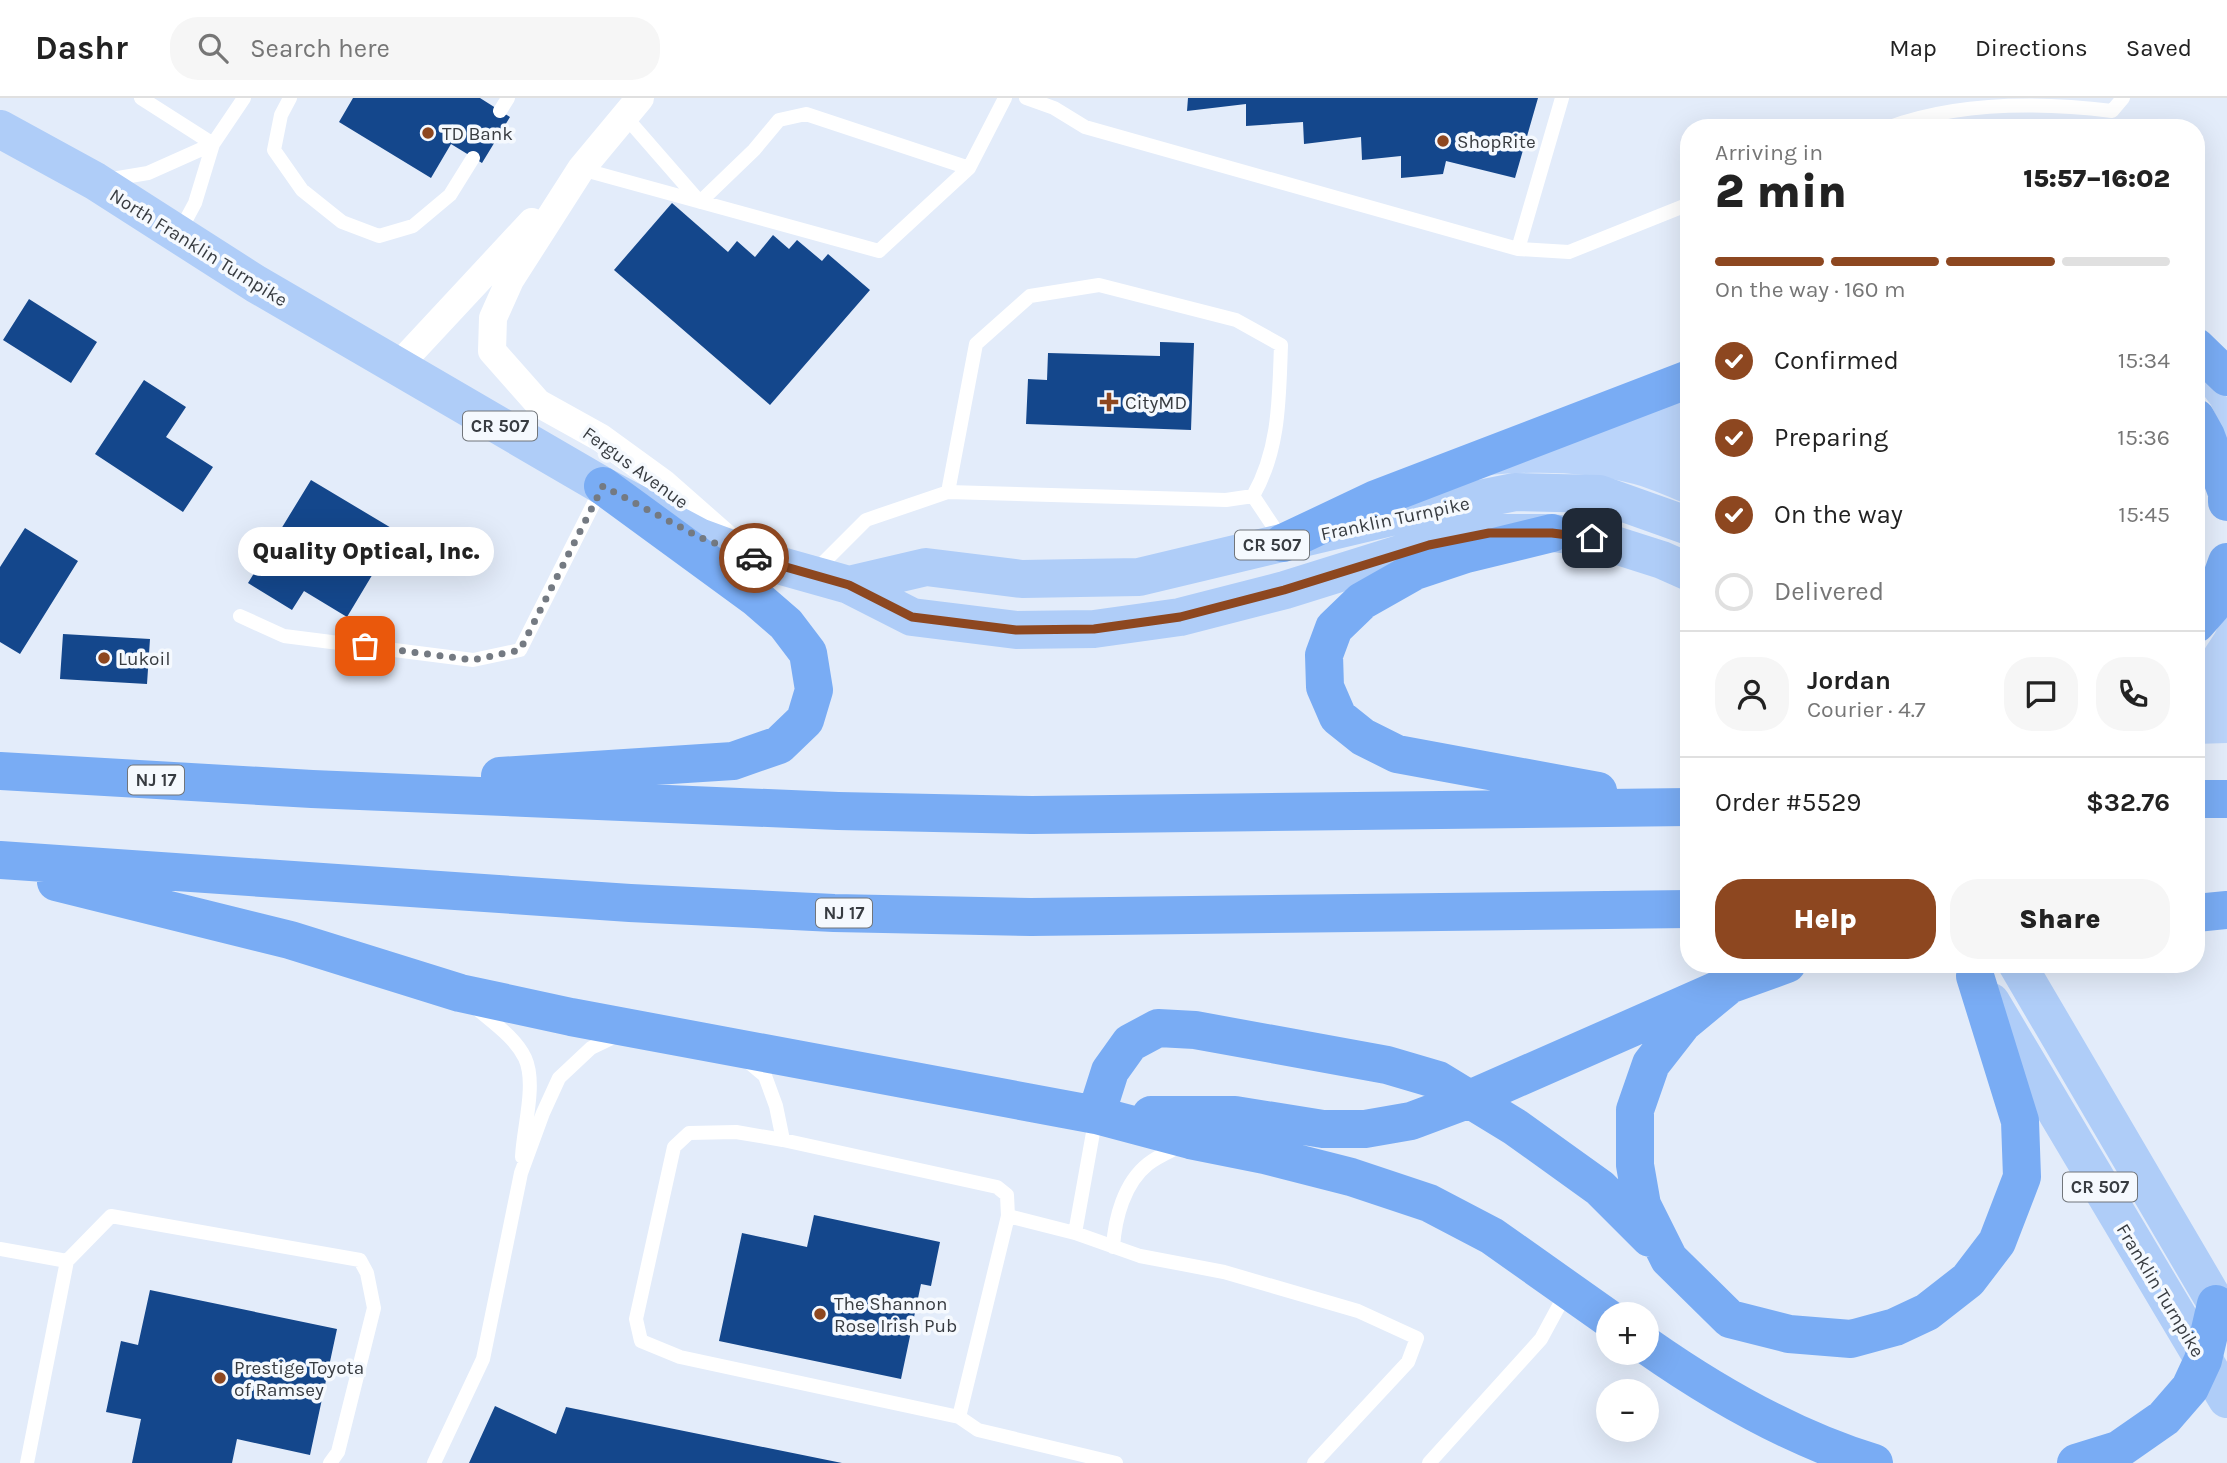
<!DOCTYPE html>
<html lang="en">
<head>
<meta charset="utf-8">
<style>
  :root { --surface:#fff; --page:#f6f6f6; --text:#222; --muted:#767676; --line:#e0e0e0; --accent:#8d4720 }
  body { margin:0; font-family:Karla,sans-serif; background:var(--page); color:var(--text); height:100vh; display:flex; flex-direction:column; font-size:26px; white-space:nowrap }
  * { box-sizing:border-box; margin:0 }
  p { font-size:23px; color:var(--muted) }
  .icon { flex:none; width:38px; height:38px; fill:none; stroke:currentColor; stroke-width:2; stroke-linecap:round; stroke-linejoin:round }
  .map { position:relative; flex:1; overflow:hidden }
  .drawer { position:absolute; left:1680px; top:21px; width:525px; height:854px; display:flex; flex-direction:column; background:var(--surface); border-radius:28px; box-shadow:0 7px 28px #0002 }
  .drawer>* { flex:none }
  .buttons { position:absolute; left:1596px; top:1204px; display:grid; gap:14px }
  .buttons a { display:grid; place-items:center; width:63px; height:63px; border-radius:50%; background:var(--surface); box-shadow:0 7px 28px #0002; font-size:35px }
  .pin { position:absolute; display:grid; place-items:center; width:60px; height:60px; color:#fff; margin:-30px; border-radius:14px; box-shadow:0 4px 10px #0006 }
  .courier { position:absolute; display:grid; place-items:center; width:70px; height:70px; margin:-35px; border:5px solid #8d4720; border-radius:50%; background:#fff; color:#222; box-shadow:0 2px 9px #0007 }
  .bubble { position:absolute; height:49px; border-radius:24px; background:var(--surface); box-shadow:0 7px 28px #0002; font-size:23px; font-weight:800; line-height:49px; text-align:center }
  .overview em { font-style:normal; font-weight:800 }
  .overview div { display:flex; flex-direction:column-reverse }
  .overview { display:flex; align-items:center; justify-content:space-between; height:119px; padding:0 35px }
  h1 { font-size:46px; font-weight:800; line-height:52px }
  .bar { display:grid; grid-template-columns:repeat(4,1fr); gap:10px 7px; align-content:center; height:84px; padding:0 35px }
  .bar i { height:9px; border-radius:5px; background:var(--line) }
  .bar .selected { background:var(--accent) }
  .bar p { grid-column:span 4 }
  .line { display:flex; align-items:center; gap:18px; padding:0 35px; border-top:2px solid var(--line) }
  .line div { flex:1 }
  .round { display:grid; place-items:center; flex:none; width:74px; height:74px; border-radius:28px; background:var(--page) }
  ol { padding:0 35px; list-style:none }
  li { display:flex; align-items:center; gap:21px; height:77px }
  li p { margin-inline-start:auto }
  li .icon { padding:7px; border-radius:50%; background:var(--accent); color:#fff; stroke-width:4 }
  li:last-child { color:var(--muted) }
  li i { width:38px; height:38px; border:4px solid var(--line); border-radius:50% }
  .primary-button { display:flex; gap:14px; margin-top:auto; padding:14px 35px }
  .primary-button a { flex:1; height:80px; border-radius:28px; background:var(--accent); color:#fff; font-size:28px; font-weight:800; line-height:80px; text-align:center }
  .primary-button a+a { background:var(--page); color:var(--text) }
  header { display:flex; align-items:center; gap:42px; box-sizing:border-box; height:98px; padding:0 35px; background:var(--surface); border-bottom:2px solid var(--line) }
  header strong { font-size:33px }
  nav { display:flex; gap:38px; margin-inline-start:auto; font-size:24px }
  .search { width:490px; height:63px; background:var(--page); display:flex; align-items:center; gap:18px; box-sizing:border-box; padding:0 24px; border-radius:28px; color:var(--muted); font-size:26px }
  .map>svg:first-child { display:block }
</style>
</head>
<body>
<header>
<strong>Dashr</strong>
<div class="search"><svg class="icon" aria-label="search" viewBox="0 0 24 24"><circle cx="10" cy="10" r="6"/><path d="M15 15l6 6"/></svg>Search here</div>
<nav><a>Map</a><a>Directions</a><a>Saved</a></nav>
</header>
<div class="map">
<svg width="2227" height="1365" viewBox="0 0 2227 1365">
  <rect width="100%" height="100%" fill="#e3ecfa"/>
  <path fill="#bad4fa" d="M2196 269 2227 299V342L2211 307 2196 287Z
    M1689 294V407C1671 400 1652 391 1634 386 1587 373 1536 373 1489 377Z
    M2227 510V645L2196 646V564L2215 535Z"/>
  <path fill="#14478c" d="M353 0H480L510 19 482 65 451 46 431 80 339 24Z
    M1188 0H1538L1515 80 1446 63 1443 76 1401 80V58L1362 62 1361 39 1304 46 1303 24 1246 28V6L1187 13Z
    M672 105 728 154 737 143 755 159 773 137 789 151 797 142 822 163 828 156 870 192 770 307 614 172Z
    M29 201 97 244 71 285 3 242Z
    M1160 244 1194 245 1191 332 1026 326 1028 281 1047 282 1048 255 1160 258Z
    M144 282 186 309 166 339 213 369 183 414 95 356Z
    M311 382 398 434 347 519 304 493 292 512 248 485Z
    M25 430 78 463 20 556 0 544V469Z
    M63 536 150 541 147 586 60 581Z
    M814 1117 940 1144 931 1188 921 1186 901 1281 719 1243 742 1135 807 1149Z
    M150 1192 337 1231 310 1357 237 1341 232 1365H132L141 1321 106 1314 121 1243 138 1247Z
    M495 1308 556 1336 566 1309 842 1365H469Z"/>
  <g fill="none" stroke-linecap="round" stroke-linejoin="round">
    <path stroke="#fff" stroke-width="14" d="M141 0 213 46
      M290 0 281 17 274 52 302 92 342 124 379 138 413 128 450 97 473 60
      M1026 0 1054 10 1085 29 1518 151 1569 154 1689 106
      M500 13 508 0
      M624 17 699 103
      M1887 30C1957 4 2038 4 2112 13L2123 0
      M581 71 879 153 969 70 1005 0
      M106 82 148 75 213 46
      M700 104 754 52 779 22 806 16 969 70
      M180 133 195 105 213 46 244 0
      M1518 151 1562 0
      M1253 398 1283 443
      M815 473 866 422 948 394 1226 402 1253 398C1280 351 1279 299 1281 247L1236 222 1099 187 1030 198 976 246 948 394
      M240 518 284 538 473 562 520 552 602 389
      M475 909C492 924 515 939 525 960 537 986 523 1031 522 1059
      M746 962 765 978 776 1008 783 1042
      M1075 1135 1096 1018
      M1113 1149C1115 1120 1124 1085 1148 1066 1158 1058 1171 1053 1182 1047
      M0 1151 67 1163
      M959 1319 1008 1118
      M27 1365 67 1163 111 1118 360 1162 367 1175 374 1210 338 1354 330 1365
      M434 1365 483 1261 521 1075 543 1015 559 980 591 950 618 937
      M1116 1365 978 1332 959 1319 680 1259 641 1243 636 1221 674 1049 689 1035 736 1034 783 1042 997 1089 1007 1097 1008 1118 1075 1135 1140 1158 1224 1174 1358 1213 1417 1240 1408 1264 1314 1365
      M1429 1365 1541 1241 1567 1193"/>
    <path stroke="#fff" stroke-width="28" d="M640 0 581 71 510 182 493 220 492 253 538 305 601 340 663 385 730 444
      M398 268 532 124"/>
    <path stroke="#afcdf8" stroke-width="38" d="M0 31 95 83 256 186 603 388 699 439 767 464 849 487 912 519 1016 532 1094 531 1180 519 1285 492 1429 447 1489 435H1552L1593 440 1662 462 1689 474
      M849 487 926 469 1022 481 1139 479 1395 418 1515 394 1599 396 1689 428
      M2017 866 2227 1224
      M1991 904 2227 1301"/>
    <path stroke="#79acf4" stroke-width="38" d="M2196 249 2227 279
      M2196 320 2206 338 2227 395V404
      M1552 435 1466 456 1415 473 1362 503 1334 530 1324 557 1325 589 1338 619 1363 639 1397 656 1598 693
      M1283 445 1376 401 1689 281
      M2196 526 2211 509 2227 464
      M0 673 312 691 838 713 1032 717 1689 709
      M500 678 733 663 779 647 805 622 814 592 808 555 786 526 756 500 603 388
      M2196 701H2227
      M0 762 630 805 834 815 1031 819 1689 811
      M56 784 290 842 460 895 571 919 1096 1017 1190 1042 1265 1057 1351 1079 1429 1105 1492 1138 1608 1220
      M2196 815 2227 812
      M1729 887 1683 925 1651 966 1635 1012V1067L1642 1107 1669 1161 1730 1221 1789 1236 1851 1241 1895 1229 1927 1214 1968 1182 1997 1144 2022 1079 2020 1023 1975 878
      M1096 1017 1110 973 1130 945 1158 930 1195 932 1387 967 1438 982 1515 1029 1600 1090 1650 1140
      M1151 1017H1235L1323 1031H1365L1411 1023 1470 1001 1729 887 1787 866
      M1647 1248C1717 1297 1792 1340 1874 1365
      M2076 1365 2118 1352 2164 1320 2190 1290 2203 1262 2216 1206"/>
  </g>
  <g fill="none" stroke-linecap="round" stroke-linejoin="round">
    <path stroke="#747a82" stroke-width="7" stroke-dasharray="0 12.6" d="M365 548 473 562 520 552 603 388 699 439 754 460"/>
    <path stroke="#8d4720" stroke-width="9" d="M754 460 849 487 912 519 1016 532 1094 531 1180 519 1284 492 1429 447 1489 435H1552L1592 440"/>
  </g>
  <g fill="#8d4720" stroke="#f5f9fe" stroke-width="2.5">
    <circle cx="428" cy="35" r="7"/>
    <circle cx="1443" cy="43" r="7"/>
    <path d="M1105.5 293.5h7v7h7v7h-7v7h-7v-7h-7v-7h7z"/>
    <circle cx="104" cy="560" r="7"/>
    <circle cx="820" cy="1216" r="7"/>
    <circle cx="220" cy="1280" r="7"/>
  </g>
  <g text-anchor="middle" stroke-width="7" stroke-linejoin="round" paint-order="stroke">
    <g fill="#f5f9fe" stroke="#71757a" stroke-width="2">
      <rect x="463" y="313.5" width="74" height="29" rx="5"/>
      <rect x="1235" y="432.5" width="74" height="29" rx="5"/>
      <rect x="128" y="667.5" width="56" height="29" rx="5"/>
      <rect x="816" y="800.5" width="56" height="29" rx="5"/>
      <rect x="2063" y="1074.5" width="74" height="29" rx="5"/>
    </g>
    <g font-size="18" font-weight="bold" fill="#383c41">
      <text x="500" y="334">CR 507</text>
      <text x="1272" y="453">CR 507</text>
      <text x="156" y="688">NJ 17</text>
      <text x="844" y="821">NJ 17</text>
      <text x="2100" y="1095">CR 507</text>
    </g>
    <g font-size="19" fill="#383c41" stroke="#f5f9fe" text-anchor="start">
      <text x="442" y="42">TD Bank</text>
      <text x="1457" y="50">ShopRite</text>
      <text x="1125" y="311">CityMD</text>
      <text x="118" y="567">Lukoil</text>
      <text x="834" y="1212">The Shannon<tspan x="834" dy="22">Rose Irish Pub</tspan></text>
      <text x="234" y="1276">Prestige Toyota<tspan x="234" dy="22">of Ramsey</tspan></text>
    </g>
    <g font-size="19" fill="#383c41" stroke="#f5f9fe">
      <text transform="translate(199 149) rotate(32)" y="7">North Franklin Turnpike</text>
      <text transform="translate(636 369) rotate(36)" y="7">Fergus Avenue</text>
      <text transform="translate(1395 420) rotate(-12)" y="7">Franklin Turnpike</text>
      <text transform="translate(2161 1192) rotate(59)" y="7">Franklin Turnpike</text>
    </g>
  </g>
</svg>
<div class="buttons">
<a>+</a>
<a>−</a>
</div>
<div class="pin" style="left:365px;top:548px;background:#ea580c"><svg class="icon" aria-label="bag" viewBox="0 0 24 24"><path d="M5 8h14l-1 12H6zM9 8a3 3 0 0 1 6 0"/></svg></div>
<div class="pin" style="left:1592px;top:440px;background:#1f2937"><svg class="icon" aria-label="home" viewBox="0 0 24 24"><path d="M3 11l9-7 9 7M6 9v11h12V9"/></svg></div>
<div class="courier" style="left:754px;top:460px"><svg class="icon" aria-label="car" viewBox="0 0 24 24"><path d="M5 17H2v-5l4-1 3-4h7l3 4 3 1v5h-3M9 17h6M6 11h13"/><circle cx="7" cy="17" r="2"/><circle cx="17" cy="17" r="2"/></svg></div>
<div class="bubble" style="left:238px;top:429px;width:256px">Quality Optical, Inc.</div>
<section class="drawer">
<div class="overview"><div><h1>2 min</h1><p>Arriving in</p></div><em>15:57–16:02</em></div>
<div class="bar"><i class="selected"></i><i class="selected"></i><i class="selected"></i><i></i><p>On the way · 160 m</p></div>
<ol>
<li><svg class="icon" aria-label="check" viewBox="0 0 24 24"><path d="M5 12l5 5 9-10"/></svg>Confirmed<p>15:34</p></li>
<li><svg class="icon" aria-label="check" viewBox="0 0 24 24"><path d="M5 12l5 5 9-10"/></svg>Preparing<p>15:36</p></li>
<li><svg class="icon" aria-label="check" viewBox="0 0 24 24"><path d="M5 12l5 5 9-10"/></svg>On the way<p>15:45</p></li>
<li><i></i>Delivered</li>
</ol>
<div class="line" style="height:126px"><a class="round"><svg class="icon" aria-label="person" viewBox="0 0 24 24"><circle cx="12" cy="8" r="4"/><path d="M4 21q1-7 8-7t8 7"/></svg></a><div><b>Jordan</b><p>Courier · 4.7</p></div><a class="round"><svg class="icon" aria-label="chat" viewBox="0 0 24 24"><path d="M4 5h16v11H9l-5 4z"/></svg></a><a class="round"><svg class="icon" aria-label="phone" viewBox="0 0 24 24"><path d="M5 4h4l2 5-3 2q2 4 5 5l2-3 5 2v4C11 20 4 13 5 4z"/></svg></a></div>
<div class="line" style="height:91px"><div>Order #5529</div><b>$32.76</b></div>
<div class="primary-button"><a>Help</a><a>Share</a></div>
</section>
</div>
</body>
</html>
